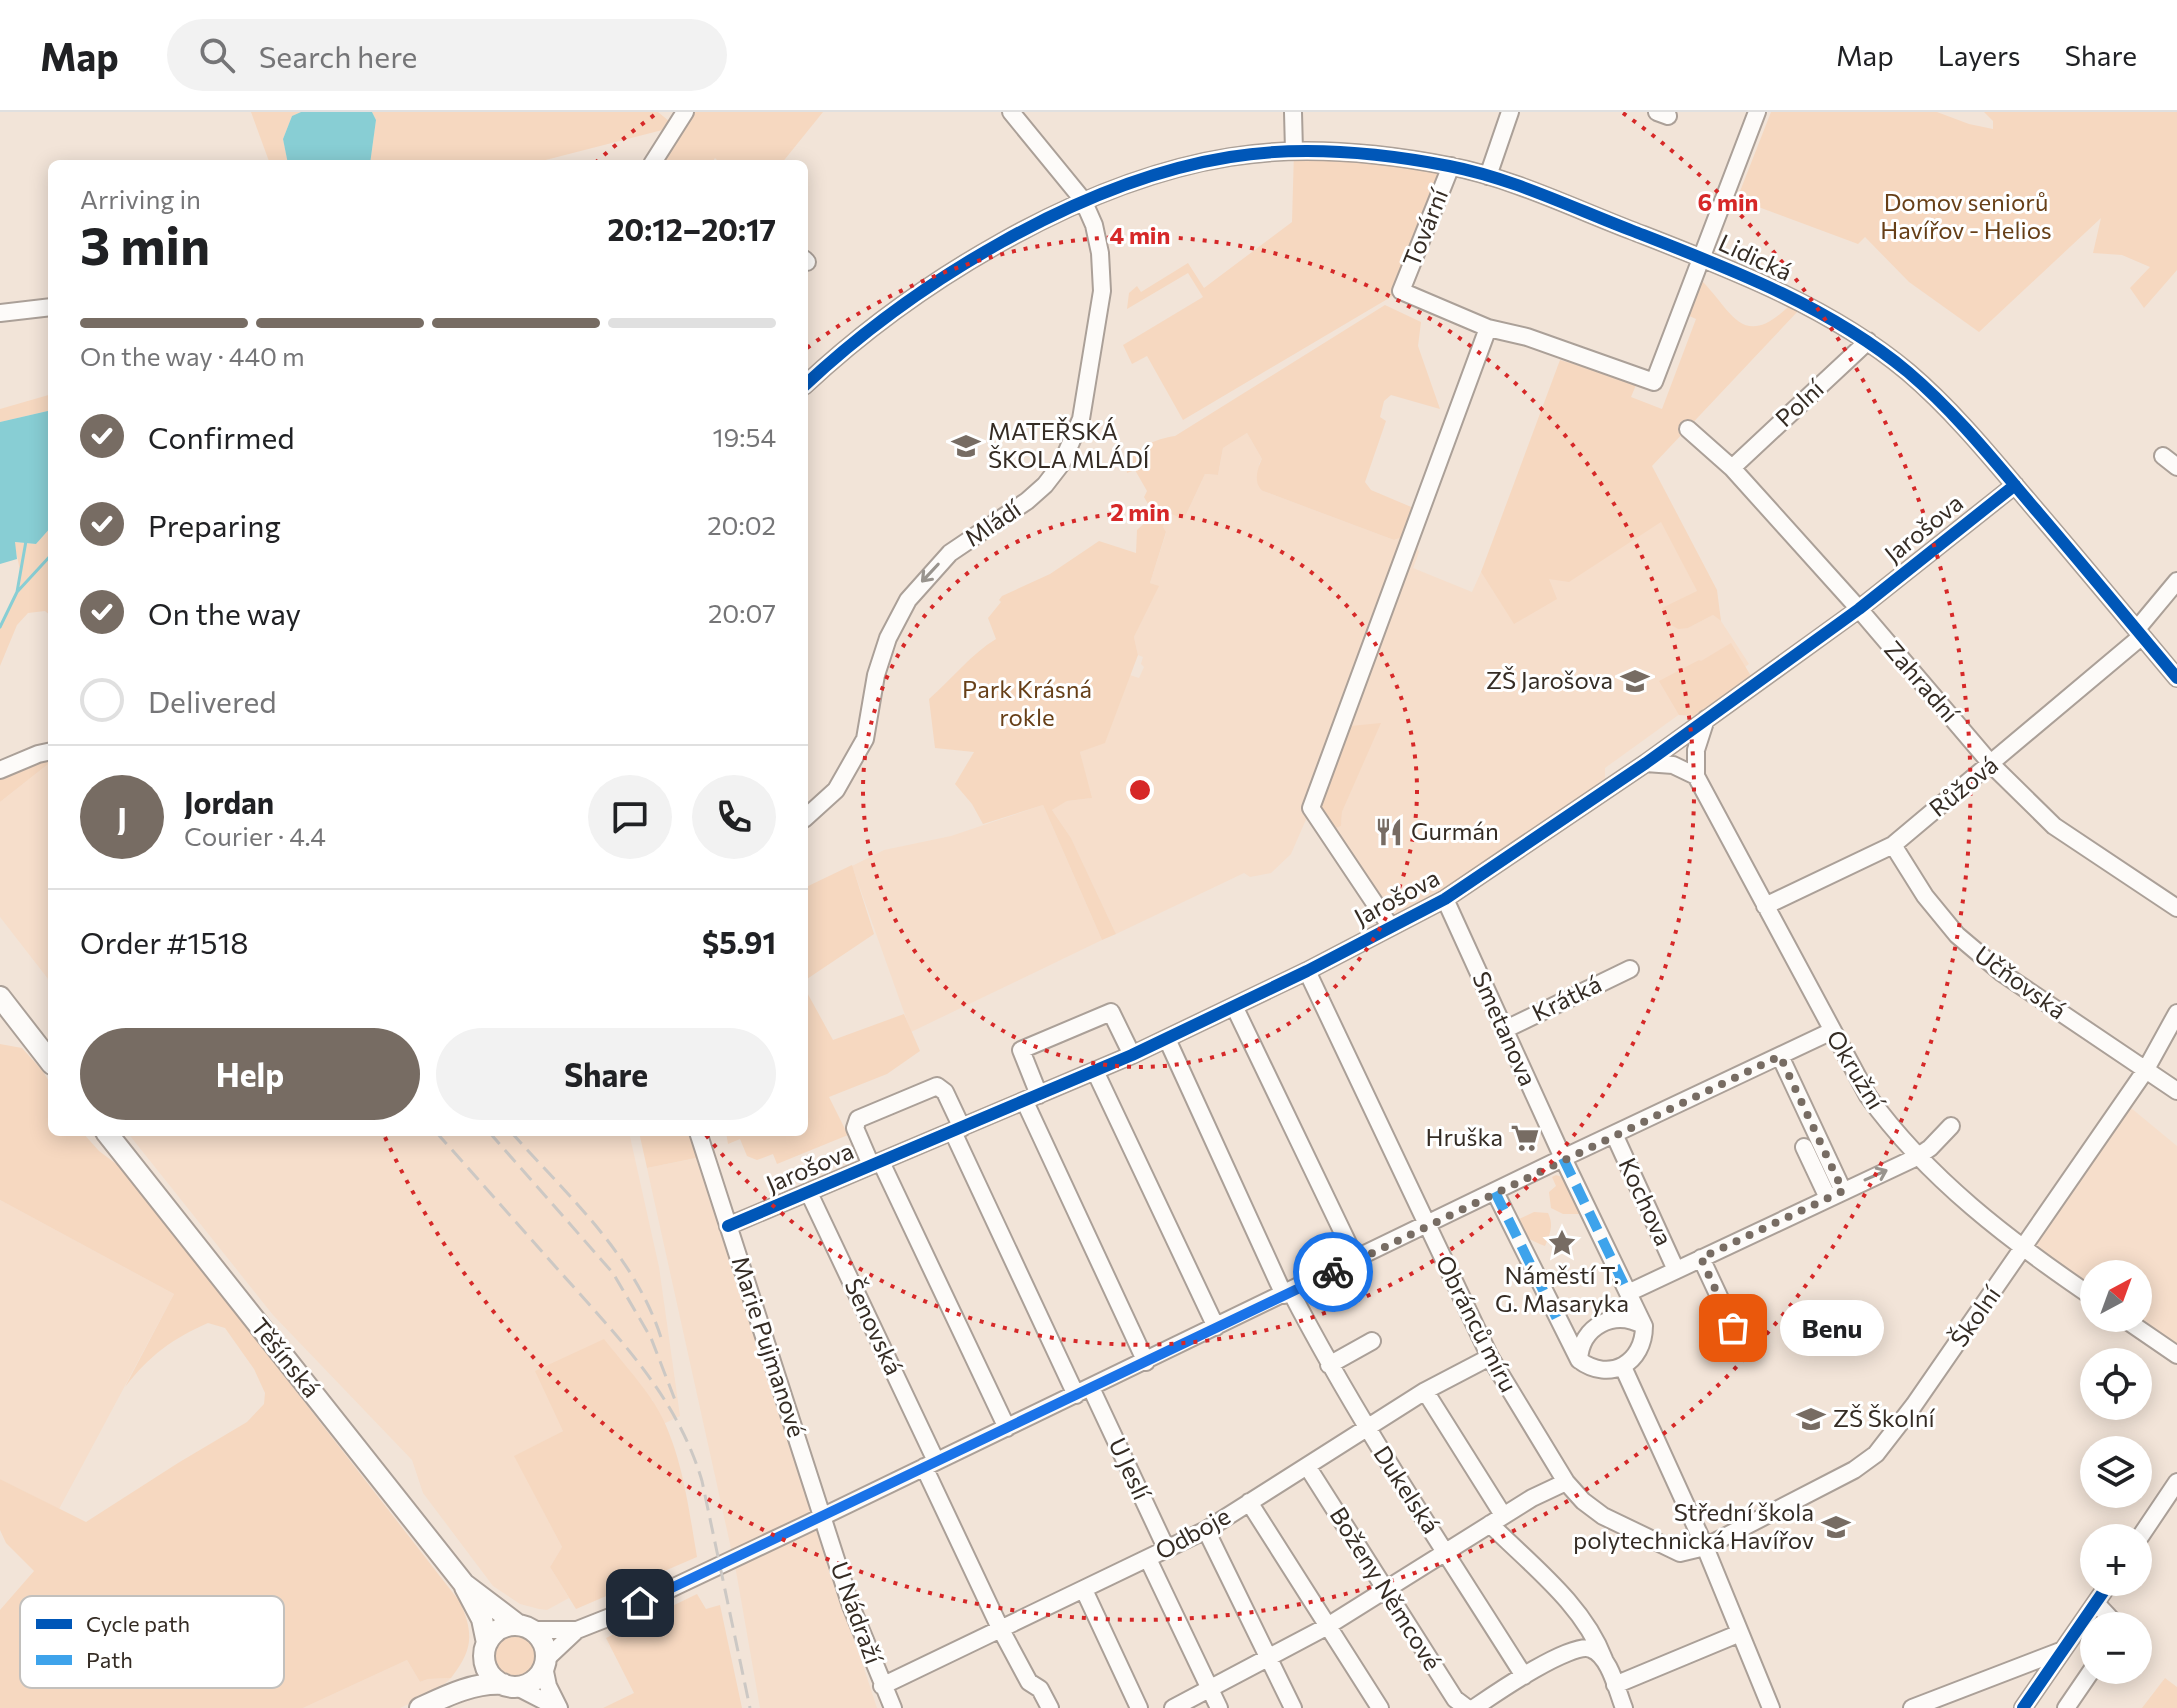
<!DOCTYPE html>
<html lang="en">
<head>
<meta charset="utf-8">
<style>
  :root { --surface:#fff; --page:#f2f2f2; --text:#202124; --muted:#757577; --line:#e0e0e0; --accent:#776c63 }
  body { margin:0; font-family:Commissioner,sans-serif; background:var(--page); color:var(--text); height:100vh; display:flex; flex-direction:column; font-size:30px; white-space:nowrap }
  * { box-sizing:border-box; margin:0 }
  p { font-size:26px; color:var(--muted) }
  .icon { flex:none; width:44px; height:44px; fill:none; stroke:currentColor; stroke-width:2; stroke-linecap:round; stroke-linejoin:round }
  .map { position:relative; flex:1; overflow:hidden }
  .drawer { position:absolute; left:48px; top:48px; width:760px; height:976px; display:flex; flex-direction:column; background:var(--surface); border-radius:12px; box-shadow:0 4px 20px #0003 }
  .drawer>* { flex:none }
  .needle { width:52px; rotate:41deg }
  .controls { position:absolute; left:2080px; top:1148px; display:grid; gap:16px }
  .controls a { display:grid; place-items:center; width:72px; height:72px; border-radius:50%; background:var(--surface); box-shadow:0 4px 20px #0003; font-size:40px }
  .pin { position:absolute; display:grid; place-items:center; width:68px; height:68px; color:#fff; margin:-34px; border-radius:16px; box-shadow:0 4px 12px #0006 }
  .courier { position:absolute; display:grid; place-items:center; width:80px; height:80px; margin:-40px; border:6px solid #1a73e8; border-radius:50%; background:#fff; color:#222; box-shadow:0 2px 10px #0007 }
  .bubble { position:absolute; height:56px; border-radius:28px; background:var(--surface); box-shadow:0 4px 20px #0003; font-size:26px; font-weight:700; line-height:56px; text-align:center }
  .summary em { font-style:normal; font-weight:700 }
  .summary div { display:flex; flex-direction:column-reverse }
  .summary { display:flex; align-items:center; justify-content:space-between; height:136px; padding:0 32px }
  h1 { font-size:52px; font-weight:700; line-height:60px }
  .bar { display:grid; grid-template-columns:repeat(4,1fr); gap:12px 8px; align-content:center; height:96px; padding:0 32px }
  .bar i { height:10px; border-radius:6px; background:var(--line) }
  .bar .active { background:var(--accent) }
  .bar p { grid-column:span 4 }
  .line { display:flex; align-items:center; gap:20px; padding:0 32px; border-top:2px solid var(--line) }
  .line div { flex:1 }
  .round { display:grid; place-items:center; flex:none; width:84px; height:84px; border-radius:42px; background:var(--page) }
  ol { padding:0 32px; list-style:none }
  li { display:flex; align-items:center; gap:24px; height:88px }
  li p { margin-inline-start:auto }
  li .icon { padding:8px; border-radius:50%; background:var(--accent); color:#fff; stroke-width:4 }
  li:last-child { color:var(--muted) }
  li i { width:44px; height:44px; border:4px solid var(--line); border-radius:50% }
  .primary-button { display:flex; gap:16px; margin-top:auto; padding:16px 32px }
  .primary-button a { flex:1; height:92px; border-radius:48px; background:var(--accent); color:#fff; font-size:32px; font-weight:700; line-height:92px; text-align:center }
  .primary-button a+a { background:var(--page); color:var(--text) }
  header { display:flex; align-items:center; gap:48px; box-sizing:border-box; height:112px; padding:0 40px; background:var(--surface); border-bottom:2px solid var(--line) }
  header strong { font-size:38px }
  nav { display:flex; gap:44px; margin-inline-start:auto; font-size:28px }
  .search { width:560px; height:72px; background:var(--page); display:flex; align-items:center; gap:20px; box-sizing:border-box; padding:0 28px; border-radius:44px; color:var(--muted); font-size:30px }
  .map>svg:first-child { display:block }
</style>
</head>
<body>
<header>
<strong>Map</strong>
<div class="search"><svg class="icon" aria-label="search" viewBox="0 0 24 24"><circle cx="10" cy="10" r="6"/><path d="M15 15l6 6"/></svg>Search here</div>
<nav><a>Map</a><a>Layers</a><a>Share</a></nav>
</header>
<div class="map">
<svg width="2177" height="1596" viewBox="0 0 2177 1596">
  <rect width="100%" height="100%" fill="#f2e4d8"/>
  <path fill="#f6decb" d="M1247 321 1262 347 1259 352 1263 379 1394 428 1405 424 1415 430 1419 440 1413 456 1472 480 1481 460 1514 511 1548 467 1611 348 1662 410 1697 479 1688 516 1713 503 1721 509 1749 552 1605 656V668L1509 736 1431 785 1387 809 1326 720 1341 714 1342 700 1380 611 1311 696 1291 742 1271 761 1250 765 1244 761 1116 822 1071 726 1052 698 1067 689 1091 686 1080 640 1105 630 1130 563 1139 566 1144 555 1141 552 1143 545 1138 543 1134 525 1158 474 1150 471 1166 421 1163 415 1170 400 1184 407 1205 362 1218 363 1223 336Z
    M52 649V872L0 805V690Z
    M1043 693 1102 828 911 920 852 754 884 738 951 724Z
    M2131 996 2177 1034V1232L2138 1205V1162H2094V1174L2038 1136 2037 1130Z
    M127 1020H629L659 1155 680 1304 663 1312 652 1287 563 1319 515 1344 562 1435 550 1455 569 1486 547 1498 539 1497 520 1492 493 1474 423 1381 412 1348 273 1203Z
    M697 1046 877 1596H760L736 1459 647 1056Z
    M0 1088 174 1182 59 1397 0 1367Z
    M407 1548 420 1570 428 1567 451 1566 437 1579 400 1596H303Z"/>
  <path fill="#f6d8c0" d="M251 0H301L292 4 283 27 288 52H270Z
    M372 0H658L675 14 685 0H823L781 52H721L715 46 711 52H652L674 15 530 52H370L376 8Z
    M1771 0H1937L1969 12 1993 17V9L1984 0H2177V158L2144 196 2130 176 2150 155 2122 143 2093 141 2101 106 1979 220 1909 170 1865 125 1858 132 1737 87Z
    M1294 39 1451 54 1401 179 1183 308 1147 244 1132 252 1123 233 1203 185 1188 161 1127 197 1129 181 1137 174 1141 180 1188 151 1204 176 1292 110Z
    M1699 166C1731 196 1741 241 1789 194L1799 198 1652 354 1717 478 1721 509 1713 503 1688 516 1678 517 1668 511 1662 496 1697 479 1661 410 1569 470 1549 467 1557 487 1514 512 1481 460 1560 248 1609 262 1636 273 1631 285 1662 297 1696 207 1687 203Z
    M1385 193 1421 210 1418 234 1440 297 1391 283 1384 289 1380 305 1386 309 1365 370 1371 378 1416 397 1405 424 1394 428 1263 379C1253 372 1257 357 1262 347L1247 321 1223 336 1218 363 1205 362 1184 407 1169 401 1163 415 1166 420 1150 471 1159 474 1134 525 1138 543 1105 631 1080 640 1092 686 1067 689 1052 698 1071 726 1116 822 1102 828 1043 693 983 712 972 692 955 672 974 640 935 636 929 587C952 567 971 542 996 527L988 506 1001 490 999 488 1002 484 1050 462 1099 429 1136 441 1137 418 1154 402 1144 385 1147 379 1135 358 1127 361C1124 339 1157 326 1175 324Z
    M52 282V298L0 310V297Z
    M52 414V505L45 499 28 501 17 513 0 554V515L17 480 20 458 14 430 36 432Z
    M1731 531 1751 564 1694 604 1679 603 1659 569 1699 548 1701 549Z
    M1381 611 1342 700 1341 714 1326 720 1311 696 1341 615Z
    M52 646V649L0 690V666L37 649Z
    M852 753 874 822 804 869V776Z
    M804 875 833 928 904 902 920 939 887 962 829 985 848 1023 777 1052 773 1042 757 1048 747 1044 740 1027 728 1032 726 1020H804Z
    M0 932 22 936 42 958 52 974V1020H82L99 1039 123 1057 460 1490C474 1522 473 1538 451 1566L428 1567 420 1570 407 1548 303 1596H0V1498L34 1459 6 1431 0 1418V1367L86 1410 178 1351 247 1310 264 1292 265 1281 254 1257 225 1216 208 1211C172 1227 150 1243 125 1275L174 1182 0 1088Z
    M639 1020H693L701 1045 647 1056Z
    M1556 1063 1568 1067 1584 1102H1563L1551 1096 1549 1080 1556 1074 1552 1065Z
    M1534 1100 1548 1101C1554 1113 1550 1122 1545 1134 1533 1130 1518 1122 1513 1110Z
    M604 1227C619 1246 636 1265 650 1285 681 1329 688 1393 697 1445L576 1497 550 1455 562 1435 514 1344 563 1319 535 1259Z
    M697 1482 706 1497 720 1493 742 1596H603L634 1581 606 1526Z
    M492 1544a22 22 0 1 1 44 0a22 22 0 1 1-44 0Z
    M2165 1566 2177 1575V1596H2142Z"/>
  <path fill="#88ced4" d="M301 0H372L376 8 370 52H288L283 27 292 4Z
    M52 298V414L36 432 15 430 17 447 0 452V310Z"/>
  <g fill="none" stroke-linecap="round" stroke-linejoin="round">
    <path stroke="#88ced4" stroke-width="3" d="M17 480 26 429
      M0 515 17 480 52 442"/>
    <defs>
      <path id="minor" d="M1293 0 1294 39
        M1657 0 1668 4
        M652 52 685 0
        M1488 64 1510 0
        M804 147 807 150
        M0 201 52 195
        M1488 216 1527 225 1654 270 1757 0
        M804 274C914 171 1080 69 1230 45 1302 33 1377 40 1449 54 1512 66 1573 96 1633 119 1728 156 1829 194 1908 260 1956 301 1995 350 2035 397 2083 453 2130 510 2177 566
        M1688 317 1732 356 1859 497 1992 653 2054 714 2177 796
        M2163 344 2177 355
        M1732 356 1868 229
        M2137 517 2177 469
        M1706 607 1696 638V664L1868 984C1928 1067 2010 1129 2094 1186
        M1646 651 1673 653 1696 664
        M0 658 38 642 52 639
        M804 707 836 678 865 627 876 563 888 526 908 488 950 441 1027 389 1045 373 1062 351 1081 307 1102 179 1100 141 1094 113 1083 88 1011 0
        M1893 733 1925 784 1957 823 2002 861 2177 979
        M1445 787 1563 1046 1644 1214C1644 1251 1610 1271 1579 1248L1495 1080
        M1765 794 1893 733 2142 524
        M1390 814 1311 696 1488 216 1401 179 1451 54
        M1307 859 1490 1245 1566 1370 1583 1389 1603 1404 1680 1441 1705 1435 1854 1358 1876 1342 1914 1293 2145 959 2177 901
        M1234 894 1356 1148
        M1504 918 1630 857
        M1167 927 1284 1183
        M1780 944 1843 1079
        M1095 959 1216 1215
        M1039 983 1021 938 1111 900 1132 943
        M1025 990 1146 1250
        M698 1020 851 1494 893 1596
        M953 1020 1076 1283
        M1614 1022 1676 1158
        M1804 1035 1828 1086
        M881 1050 1007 1316
        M871 1053 855 1016 858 1007 937 974 945 980 962 1016
        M809 1081 936 1349
        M728 1114 1132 943 1307 859 1445 787 1646 651 1859 497 2015 373
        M1701 1146 1737 1223
        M1291 1180C1360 1313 1444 1437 1524 1564
        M1628 1181 1917 1045 1930 1036 1951 1014
        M2123 1206 2177 1243
        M1579 1248C1581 1214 1614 1197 1644 1214
        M1329 1253 1372 1229
        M1623 1255 1705 1435 1771 1596
        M1091 1276 1167 1438
        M1425 1279 1503 1403
        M1307 1354 1455 1587 1467 1596
        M924 1355 1000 1516 1029 1570 1040 1577 1050 1596
        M1249 1390 1380 1596
        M1490 1412C1531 1453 1583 1492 1604 1547
        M1206 1418 1293 1596
        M2138 1428 2177 1370
        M1148 1447 1219 1596
        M1084 1478 1139 1596
        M2096 1491 2111 1507 2114 1514
        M531 1518H577
        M545 1548 577 1518 615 1503 803 1414 1563 1046 1832 919
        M544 1555 548 1574 559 1596
        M1615 1573 1740 1521
        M882 1574 1206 1418 1425 1279 1490 1245
        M517 1575 558 1596
        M1173 1596 1326 1515 1532 1386 1566 1370
        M1474 1596C1493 1583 1571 1529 1591 1537 1610 1544 1617 1579 1624 1596
        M1912 1596 2063 1538
        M2023 1596 2110 1470
        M2066 1596 2094 1555"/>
      <path id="major" d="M0 885 52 952
        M106 1020 464 1472 518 1513
        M465 1475 482 1507 487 1531
        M484 1544a31 31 0 1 1 62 0a31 31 0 1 1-62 0Z
        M420 1596C446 1584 474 1570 503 1572"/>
    </defs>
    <use href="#minor" stroke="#aba098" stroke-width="20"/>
    <use href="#major" stroke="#aba098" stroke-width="24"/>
    <use href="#minor" stroke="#fdfbf9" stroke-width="16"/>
    <use href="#major" stroke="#fdfbf9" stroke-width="20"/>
    <path stroke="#ccc8c4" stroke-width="3" stroke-dasharray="16 8" stroke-linecap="butt" d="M436 1020C478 1067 520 1115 562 1162 619 1226 677 1285 702 1369L750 1596
      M489 1020 613 1161 651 1226 675 1288
      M511 1020C569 1085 638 1146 663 1232"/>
    <path stroke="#3ea3eb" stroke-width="10" stroke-dasharray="20 10" stroke-linecap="butt" d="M1563 1046 1628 1181
      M1495 1080 1560 1213"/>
    <defs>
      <path id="cycleway" d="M804 274C914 171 1080 69 1230 45 1302 33 1377 40 1449 54 1512 66 1573 96 1633 119 1728 156 1829 194 1908 260 1956 301 1995 350 2035 397 2083 453 2130 510 2177 566
        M728 1114 1132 943 1307 859 1445 787 1646 651 1859 497 2015 373
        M2023 1596 2110 1470"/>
    </defs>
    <use href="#cycleway" stroke="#fff" stroke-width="17"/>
    <use href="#cycleway" stroke="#0057b8" stroke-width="12"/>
  </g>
  <defs><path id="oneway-shaft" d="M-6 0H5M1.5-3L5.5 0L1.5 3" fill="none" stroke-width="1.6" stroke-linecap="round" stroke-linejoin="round" transform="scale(2)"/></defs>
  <g stroke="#99948e">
    <use href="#oneway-shaft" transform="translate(930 461) rotate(133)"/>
    <use href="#oneway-shaft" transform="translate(1876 1063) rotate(-24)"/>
  </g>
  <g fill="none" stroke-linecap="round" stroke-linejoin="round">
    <path stroke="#776c63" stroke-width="8" stroke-dasharray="0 14.4" d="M1333 1160 1780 944 1843 1079 1701 1146 1733 1216"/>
    <path stroke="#1a73e8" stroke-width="10" d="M640 1491 1333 1160"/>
  </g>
  <g fill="none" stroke="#d62828" stroke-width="4" stroke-dasharray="4 8">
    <circle cx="1140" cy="678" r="277"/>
    <path d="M807 236A554 554 0 1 1 706 1023"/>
    <path d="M595 51A831 831 0 0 1 657 1M1623 1A831 831 0 1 1 384 1023"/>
  </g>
  <defs>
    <symbol id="school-bare" viewBox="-9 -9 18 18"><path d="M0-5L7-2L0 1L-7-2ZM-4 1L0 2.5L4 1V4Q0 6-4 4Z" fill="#776c63" stroke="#fff" stroke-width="2.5" paint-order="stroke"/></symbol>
    <symbol id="restaurant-bare" viewBox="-9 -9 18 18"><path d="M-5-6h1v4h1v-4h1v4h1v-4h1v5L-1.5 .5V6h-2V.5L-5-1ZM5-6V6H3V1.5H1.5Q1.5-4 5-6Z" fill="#776c63" stroke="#fff" stroke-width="2.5" paint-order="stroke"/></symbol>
    <symbol id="supermarket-bare" viewBox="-9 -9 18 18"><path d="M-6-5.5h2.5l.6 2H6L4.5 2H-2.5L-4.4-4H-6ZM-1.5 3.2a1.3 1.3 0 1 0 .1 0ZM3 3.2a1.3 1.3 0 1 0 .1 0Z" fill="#776c63" stroke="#fff" stroke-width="2.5" paint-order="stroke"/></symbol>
    <symbol id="sight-bare" viewBox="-9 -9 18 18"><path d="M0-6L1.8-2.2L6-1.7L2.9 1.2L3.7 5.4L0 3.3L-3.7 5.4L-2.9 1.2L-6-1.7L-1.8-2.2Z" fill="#776c63" stroke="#fff" stroke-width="2.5" paint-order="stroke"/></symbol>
  </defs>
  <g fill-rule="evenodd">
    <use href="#school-bare" x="946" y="314" width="40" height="40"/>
    <use href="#school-bare" x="1615" y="549" width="40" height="40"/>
    <use href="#restaurant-bare" x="1369" y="700" width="40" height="40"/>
    <use href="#supermarket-bare" x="1505" y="1006" width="40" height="40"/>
    <use href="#sight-bare" x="1542" y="1111" width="40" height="40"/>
    <use href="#school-bare" x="1791" y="1287" width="40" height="40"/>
    <use href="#school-bare" x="1816" y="1395" width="40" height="40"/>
  </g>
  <g text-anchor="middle" stroke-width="6" stroke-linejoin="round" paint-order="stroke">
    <g font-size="24" fill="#673f17" stroke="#fff">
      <text x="1966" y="99">Domov seniorů<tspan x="1966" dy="28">Havířov - Helios</tspan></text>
      <text x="1027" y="586">Park Krásná<tspan x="1027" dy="28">rokle</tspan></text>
    </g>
    <g font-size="24" fill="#352c24" stroke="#fff">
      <text transform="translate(1426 116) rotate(-68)" y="8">Tovární</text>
      <text transform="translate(1755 146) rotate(25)" y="8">Lidická</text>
      <text transform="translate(1800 292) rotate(-43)" y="8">Polní</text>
      <text transform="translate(993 412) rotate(-34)" y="8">Mládí</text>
      <text transform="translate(1924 417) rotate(-39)" y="8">Jarošova</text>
      <text transform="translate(1921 570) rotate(49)" y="8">Zahradní</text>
      <text transform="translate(1964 675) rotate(-39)" y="8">Růžová</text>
      <text transform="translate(1397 786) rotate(-28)" y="8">Jarošova</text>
      <text transform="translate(2020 871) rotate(36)" y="8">Učňovská</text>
      <text transform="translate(1567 887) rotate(-26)" y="8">Krátká</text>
      <text transform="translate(1504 917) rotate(66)" y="8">Smetanova</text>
      <text transform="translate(1855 958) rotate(59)" y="8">Okružní</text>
      <text transform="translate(810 1056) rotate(-23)" y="8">Jarošova</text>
      <text transform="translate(1645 1090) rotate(65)" y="8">Kochova</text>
      <text transform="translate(1976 1205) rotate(-55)" y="8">Školní</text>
      <text transform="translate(1476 1212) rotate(63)" y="8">Obránců míru</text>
      <text transform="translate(873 1215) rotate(65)" y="8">Šenovská</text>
      <text transform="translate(768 1235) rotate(72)" y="8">Marie Pujmanové</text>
      <text transform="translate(285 1246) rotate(51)" y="8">Těšínská</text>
      <text transform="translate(1129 1357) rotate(65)" y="8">U Jeslí</text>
      <text transform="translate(1406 1378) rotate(57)" y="8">Dukelská</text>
      <text transform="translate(1193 1422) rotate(-29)" y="8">Odboje</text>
      <text transform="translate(1385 1477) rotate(58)" y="8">Boženy Němcové</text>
      <text transform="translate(856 1501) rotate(70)" y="8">U Nádraží</text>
    </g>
    <g font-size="24" fill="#352c24" stroke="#fff" text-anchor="start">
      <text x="988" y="328">MATEŘSKÁ<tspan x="988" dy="28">ŠKOLA MLÁDÍ</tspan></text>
      <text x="1613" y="577" text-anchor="end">ZŠ Jarošova</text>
      <text x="1411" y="728">Gurmán</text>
      <text x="1503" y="1034" text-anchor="end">Hruška</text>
      <text x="1562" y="1172" text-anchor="middle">Náměstí T.<tspan x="1562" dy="28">G. Masaryka</tspan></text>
      <text x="1833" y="1315">ZŠ Školní</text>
      <text x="1814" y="1409" text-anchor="end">Střední škola<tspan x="1814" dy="28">polytechnická Havířov</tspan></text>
    </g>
  </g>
  <rect x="20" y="1484" width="264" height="92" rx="12" fill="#fff" stroke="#c2c0bd" stroke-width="2"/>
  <rect x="36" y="1507" width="36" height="10" fill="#0057b8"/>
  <rect x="36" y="1543" width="36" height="10" fill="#3ea3eb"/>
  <g font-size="22" fill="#352c24">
    <text x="86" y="1520">Cycle path</text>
    <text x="86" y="1556">Path</text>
  </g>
  <circle cx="1140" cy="678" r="12" fill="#d62828" stroke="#fff" stroke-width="4"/>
  <g font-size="24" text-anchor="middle" font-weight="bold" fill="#d62828" stroke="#fff" stroke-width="6" stroke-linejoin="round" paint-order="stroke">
    <text x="1728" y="99">6 min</text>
    <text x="1140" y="132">4 min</text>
    <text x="1140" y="409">2 min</text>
  </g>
</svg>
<div class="controls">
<a><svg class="needle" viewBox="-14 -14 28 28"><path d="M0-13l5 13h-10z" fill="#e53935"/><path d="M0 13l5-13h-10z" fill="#757577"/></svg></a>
<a><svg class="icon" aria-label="locate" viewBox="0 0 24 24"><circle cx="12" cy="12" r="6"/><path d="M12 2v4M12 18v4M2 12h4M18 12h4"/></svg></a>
<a><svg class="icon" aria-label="layers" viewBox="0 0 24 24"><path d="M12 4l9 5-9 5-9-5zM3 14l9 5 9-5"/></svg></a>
<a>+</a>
<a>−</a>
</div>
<div class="pin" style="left:1733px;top:1216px;background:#ea580c"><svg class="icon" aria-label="bag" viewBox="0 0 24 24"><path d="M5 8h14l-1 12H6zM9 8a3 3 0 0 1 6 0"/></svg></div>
<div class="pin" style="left:640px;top:1491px;background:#1f2937"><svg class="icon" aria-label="home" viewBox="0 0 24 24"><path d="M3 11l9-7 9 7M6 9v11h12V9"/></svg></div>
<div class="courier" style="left:1333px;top:1160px"><svg class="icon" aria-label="bike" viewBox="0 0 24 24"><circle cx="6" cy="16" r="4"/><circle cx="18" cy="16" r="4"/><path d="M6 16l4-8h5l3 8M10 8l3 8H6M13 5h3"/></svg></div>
<div class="bubble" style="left:1780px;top:1188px;width:104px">Benu</div>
<section class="drawer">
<div class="summary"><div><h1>3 min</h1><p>Arriving in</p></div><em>20:12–20:17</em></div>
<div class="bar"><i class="active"></i><i class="active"></i><i class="active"></i><i></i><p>On the way · 440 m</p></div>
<ol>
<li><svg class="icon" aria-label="check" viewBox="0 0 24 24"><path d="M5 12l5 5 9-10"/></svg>Confirmed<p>19:54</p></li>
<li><svg class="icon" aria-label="check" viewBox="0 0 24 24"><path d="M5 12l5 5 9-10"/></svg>Preparing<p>20:02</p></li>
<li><svg class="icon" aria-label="check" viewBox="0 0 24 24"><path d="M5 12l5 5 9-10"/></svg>On the way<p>20:07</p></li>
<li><i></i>Delivered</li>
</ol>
<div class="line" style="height:144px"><b class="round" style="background:var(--accent);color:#fff">J</b><div><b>Jordan</b><p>Courier · 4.4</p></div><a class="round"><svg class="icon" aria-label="chat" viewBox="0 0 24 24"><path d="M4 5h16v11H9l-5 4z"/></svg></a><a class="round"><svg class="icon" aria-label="phone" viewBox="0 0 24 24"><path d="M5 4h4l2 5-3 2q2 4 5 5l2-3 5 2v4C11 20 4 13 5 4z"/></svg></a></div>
<div class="line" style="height:104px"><div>Order #1518</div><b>$5.91</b></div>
<div class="primary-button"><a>Help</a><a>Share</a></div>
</section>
</div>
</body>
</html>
